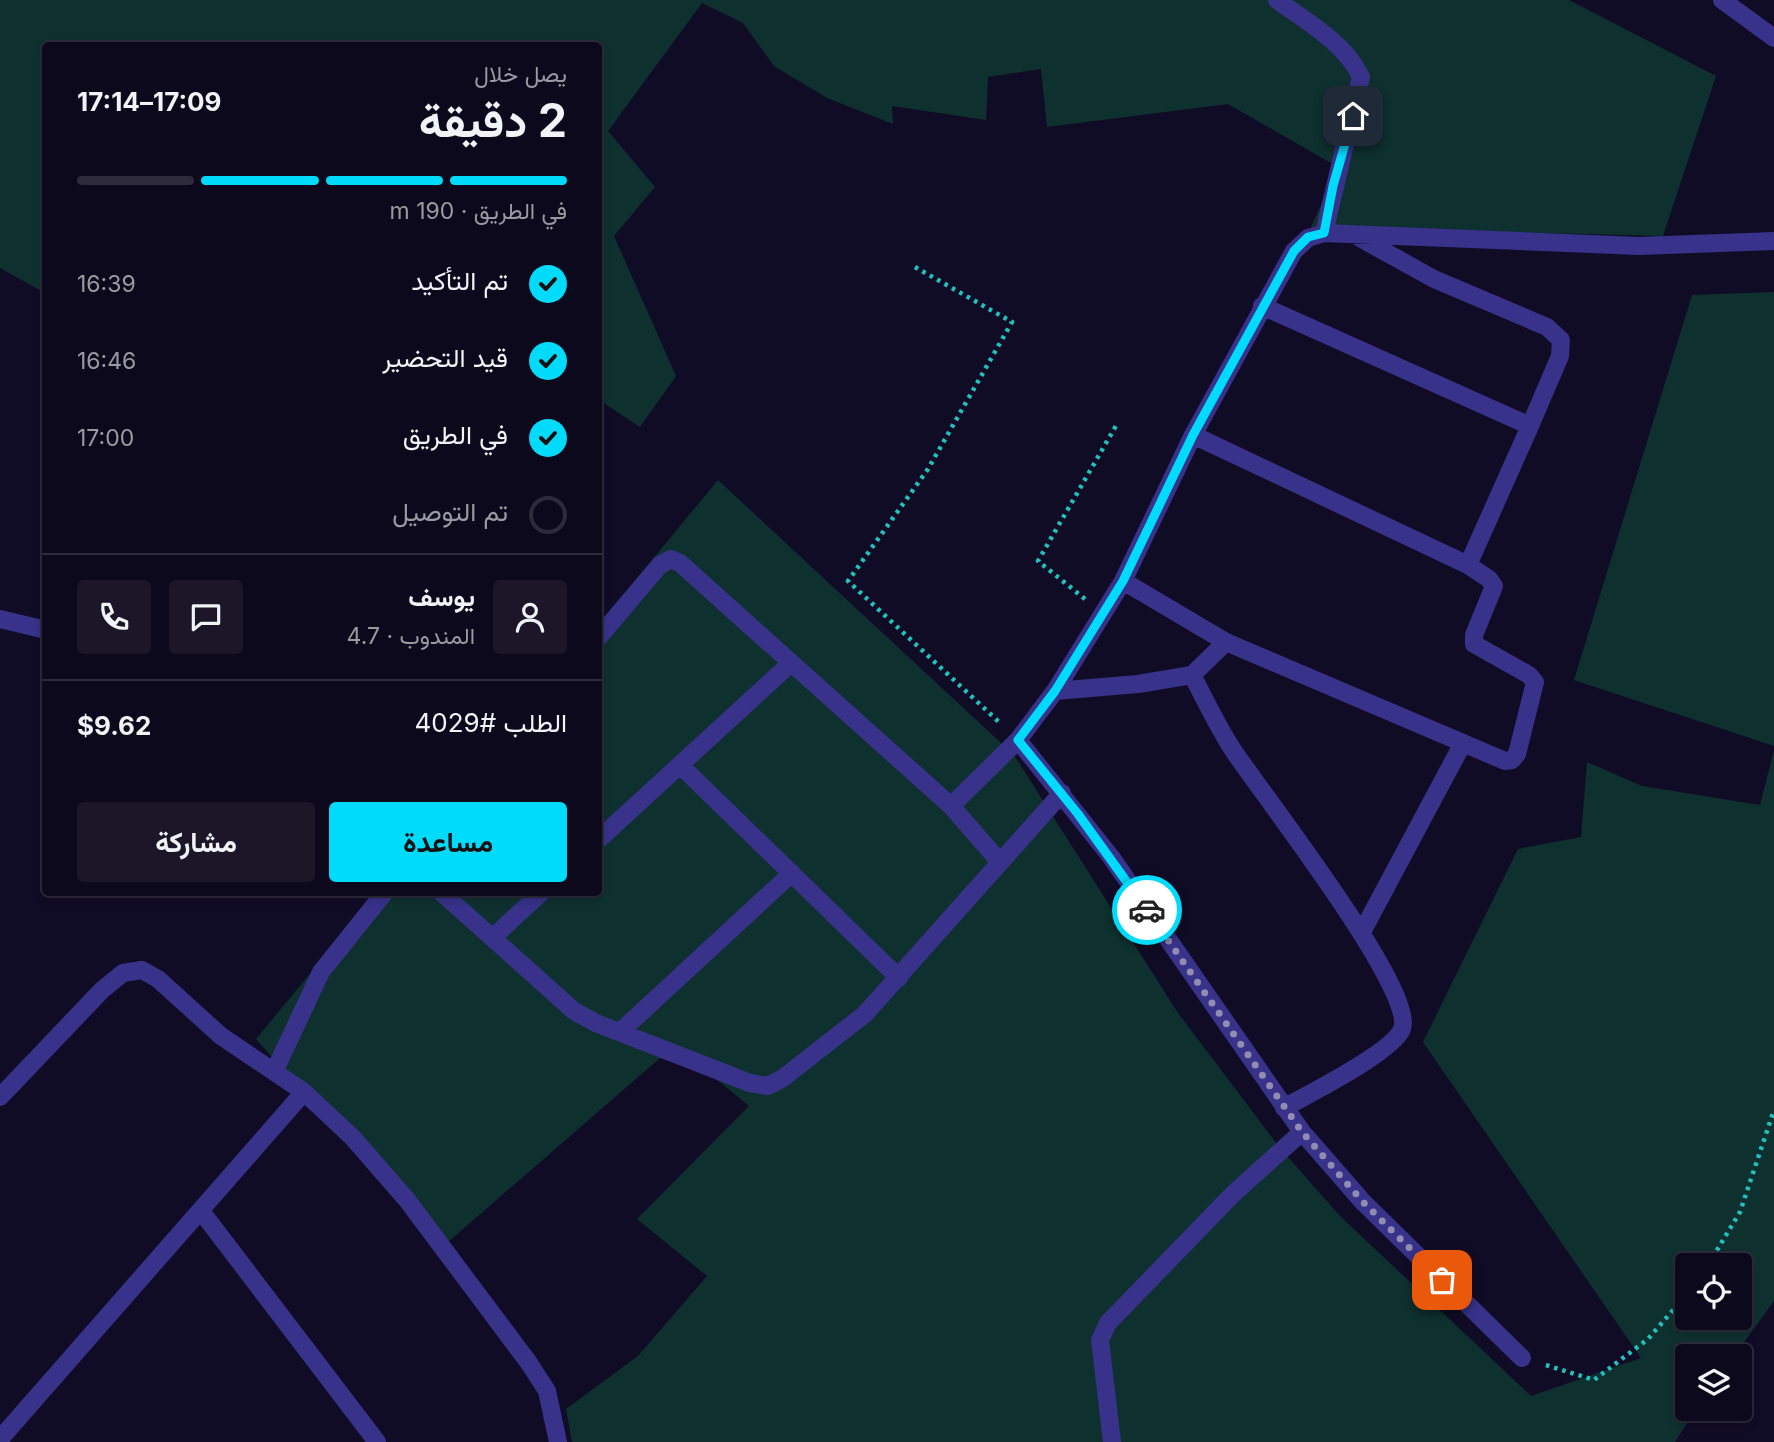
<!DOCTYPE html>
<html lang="ar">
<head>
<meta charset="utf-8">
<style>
  :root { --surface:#0d091c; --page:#1b1729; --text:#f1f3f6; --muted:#9a9aa3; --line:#2d2a3b; --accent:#00dbfc }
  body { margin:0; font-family:Inter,Vazirmatn,sans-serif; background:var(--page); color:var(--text); direction:rtl; height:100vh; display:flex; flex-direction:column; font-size:26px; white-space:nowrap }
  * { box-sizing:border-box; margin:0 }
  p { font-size:23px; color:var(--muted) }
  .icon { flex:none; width:38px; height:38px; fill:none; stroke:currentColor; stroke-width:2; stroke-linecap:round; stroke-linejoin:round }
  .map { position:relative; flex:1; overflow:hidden; direction:ltr }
  .sheet { position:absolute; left:42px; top:42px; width:560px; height:854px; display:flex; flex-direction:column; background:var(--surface); border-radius:7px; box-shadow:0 4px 10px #0003,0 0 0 2px var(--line); direction:rtl }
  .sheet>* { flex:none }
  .fabs { position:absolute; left:1675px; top:1253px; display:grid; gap:14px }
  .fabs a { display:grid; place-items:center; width:77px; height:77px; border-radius:7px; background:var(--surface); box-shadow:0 4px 10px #0003,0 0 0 2px var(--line); font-size:35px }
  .pin { position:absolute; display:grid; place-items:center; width:60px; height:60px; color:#fff; margin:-30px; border-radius:14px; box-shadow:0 4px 10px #0006 }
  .courier { position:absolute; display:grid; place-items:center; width:70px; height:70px; margin:-35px; border:5px solid #00dbfc; border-radius:50%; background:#fff; color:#222; box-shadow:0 2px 9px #0007 }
  .overview em { font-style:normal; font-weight:700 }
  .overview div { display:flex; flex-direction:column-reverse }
  .overview { display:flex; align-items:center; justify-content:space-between; height:119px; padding:0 35px }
  h1 { font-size:46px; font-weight:700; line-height:52px }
  .bar { display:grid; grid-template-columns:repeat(4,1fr); gap:10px 7px; align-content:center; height:84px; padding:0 35px }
  .bar i { height:9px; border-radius:5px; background:var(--line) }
  .bar .on { background:var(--accent) }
  .bar p { grid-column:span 4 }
  .line { display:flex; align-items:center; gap:18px; padding:0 35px; border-top:2px solid var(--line) }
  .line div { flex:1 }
  .round { display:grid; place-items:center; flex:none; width:74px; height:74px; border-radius:7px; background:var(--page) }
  ol { padding:0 35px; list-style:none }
  li { display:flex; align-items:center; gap:21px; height:77px }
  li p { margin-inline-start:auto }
  li .icon { padding:7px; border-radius:50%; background:var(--accent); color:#111; stroke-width:4 }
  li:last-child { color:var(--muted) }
  li i { width:38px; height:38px; border:4px solid var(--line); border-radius:50% }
  .primary-button { display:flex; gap:14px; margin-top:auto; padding:14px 35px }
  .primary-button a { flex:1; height:80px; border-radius:7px; background:var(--accent); color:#111; font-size:28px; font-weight:700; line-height:80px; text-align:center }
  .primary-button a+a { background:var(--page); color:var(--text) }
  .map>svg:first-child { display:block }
</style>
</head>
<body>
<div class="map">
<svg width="1774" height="1442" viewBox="0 0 1774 1442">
  <rect width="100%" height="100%" fill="#110c26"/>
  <path fill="#0e3130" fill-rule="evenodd" d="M0 0H1569L1716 76 1663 236 1311 227 1338 167 1228 104 1047 127 1041 69 988 77 986 120 892 106 893 124 827 98 774 66 743 23 702 3 608 131 655 187 614 236 676 376 640 427 599 400 598 46H46L45 293 0 268Z
    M1774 292V746L1574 680 1692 295Z
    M718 480 1014 755 1178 1013 1280 1148 1340 1216 1531 1396 1641 1358 1423 1042 1518 849 1581 837 1587 762 1642 786 1760 805 1774 750V1301L1734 1356H1687V1409H1696L1675 1442H572L566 1409 638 1356 707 1276 637 1219 749 1106 675 1045 440 1249 256 1039 377 893 598 892 599 624ZM1687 1265H1740V1318H1687Z"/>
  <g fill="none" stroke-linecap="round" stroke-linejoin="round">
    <path stroke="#21c3be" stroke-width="4.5" stroke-dasharray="3.5 5" stroke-linecap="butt" d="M915 267 1012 322 928 469 848 581 1000 723
      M1085 599 1038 561 1117 424
      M1708 1265 1740 1212 1774 1110
      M1546 1365 1594 1380 1648 1339 1687 1294"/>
    <path stroke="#38328a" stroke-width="18" d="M1277 0C1307 22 1345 43 1361 77L1324 233
      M1722 0 1774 38
      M1360 238 1434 279 1547 327 1561 340 1560 356 1530 426
      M1193 435 1468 565 1530 426 1262 306
      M1123 581 1226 642 1463 743 1362 932
      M0 619 46 630
      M598 638 660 565 671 559 680 563 951 806 1000 862
      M1192 675C1205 699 1217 726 1233 750 1260 791 1417 991 1402 1029 1393 1052 1308 1094 1284 1108
      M1055 691 1138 684 1192 675 1226 642
      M1018 740 1111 857 1302 1132 1363 1202 1522 1358
      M1463 743 1505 761 1512 760 1517 754 1535 682 1529 675 1474 644V635L1494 586 1489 579 1468 565
      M680 765 899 978
      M951 806 1018 740 1055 691 1123 581 1193 435 1294 251 1308 238 1324 233 1639 246 1774 241
      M598 840 791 663
      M441 892 574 1011 596 1023 750 1083 768 1086 783 1078 865 1014 1062 793
      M492 938 542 892
      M621 1031 792 873
      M275 1070 321 972 385 892
      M0 1097 102 990 123 973 142 970 158 979 221 1036 304 1092 353 1138 407 1200 529 1363 547 1391 558 1442
      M201 1211 377 1442
      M0 1439 304 1092
      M1112 1442 1100 1340 1108 1323 1233 1194 1302 1132"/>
  </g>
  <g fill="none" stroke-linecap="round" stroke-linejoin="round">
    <path stroke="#928cb3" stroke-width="7" stroke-dasharray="0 12.6" d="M1147 910 1302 1132 1363 1202 1442 1280"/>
    <path stroke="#00dbfc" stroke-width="9" d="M1147 910 1078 814 1018 740 1055 691 1123 581 1193 435 1294 251 1308 237 1324 233 1333 186 1353 116"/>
  </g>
</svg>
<div class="fabs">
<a><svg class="icon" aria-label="locate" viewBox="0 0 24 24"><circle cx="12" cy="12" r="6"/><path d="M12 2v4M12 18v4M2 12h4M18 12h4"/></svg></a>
<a><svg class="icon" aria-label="layers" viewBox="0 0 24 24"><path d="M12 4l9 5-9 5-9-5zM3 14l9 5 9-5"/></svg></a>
</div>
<div class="pin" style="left:1442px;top:1280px;background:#ea580c"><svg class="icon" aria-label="bag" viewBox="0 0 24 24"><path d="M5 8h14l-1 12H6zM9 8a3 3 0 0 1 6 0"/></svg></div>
<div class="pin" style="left:1353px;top:116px;background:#1f2937"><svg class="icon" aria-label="home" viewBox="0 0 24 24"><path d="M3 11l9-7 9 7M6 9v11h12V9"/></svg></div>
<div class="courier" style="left:1147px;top:910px"><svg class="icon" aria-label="car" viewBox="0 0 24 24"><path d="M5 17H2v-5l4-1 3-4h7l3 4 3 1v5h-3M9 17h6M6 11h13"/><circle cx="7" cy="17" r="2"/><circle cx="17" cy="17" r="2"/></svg></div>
<section class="sheet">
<div class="overview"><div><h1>2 دقيقة</h1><p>يصل خلال</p></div><em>17:09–17:14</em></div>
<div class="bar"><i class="on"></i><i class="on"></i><i class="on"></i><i></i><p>في الطريق · 190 m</p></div>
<ol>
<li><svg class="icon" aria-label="check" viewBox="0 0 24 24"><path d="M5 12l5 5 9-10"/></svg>تم التأكيد<p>16:39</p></li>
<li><svg class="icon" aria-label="check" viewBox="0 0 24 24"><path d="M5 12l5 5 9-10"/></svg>قيد التحضير<p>16:46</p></li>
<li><svg class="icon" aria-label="check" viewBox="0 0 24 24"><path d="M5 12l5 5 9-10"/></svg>في الطريق<p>17:00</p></li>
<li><i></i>تم التوصيل</li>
</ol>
<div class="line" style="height:126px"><a class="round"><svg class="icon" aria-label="person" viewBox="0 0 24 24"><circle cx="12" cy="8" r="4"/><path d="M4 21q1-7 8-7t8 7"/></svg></a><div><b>يوسف</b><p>المندوب · 4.7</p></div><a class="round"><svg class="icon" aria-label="chat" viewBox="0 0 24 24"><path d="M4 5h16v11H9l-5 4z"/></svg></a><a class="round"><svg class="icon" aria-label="phone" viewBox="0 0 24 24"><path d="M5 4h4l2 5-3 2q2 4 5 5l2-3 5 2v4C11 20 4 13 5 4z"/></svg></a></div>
<div class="line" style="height:91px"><div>الطلب #4029</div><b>$9.62</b></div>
<div class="primary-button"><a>مساعدة</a><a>مشاركة</a></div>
</section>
</div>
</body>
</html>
